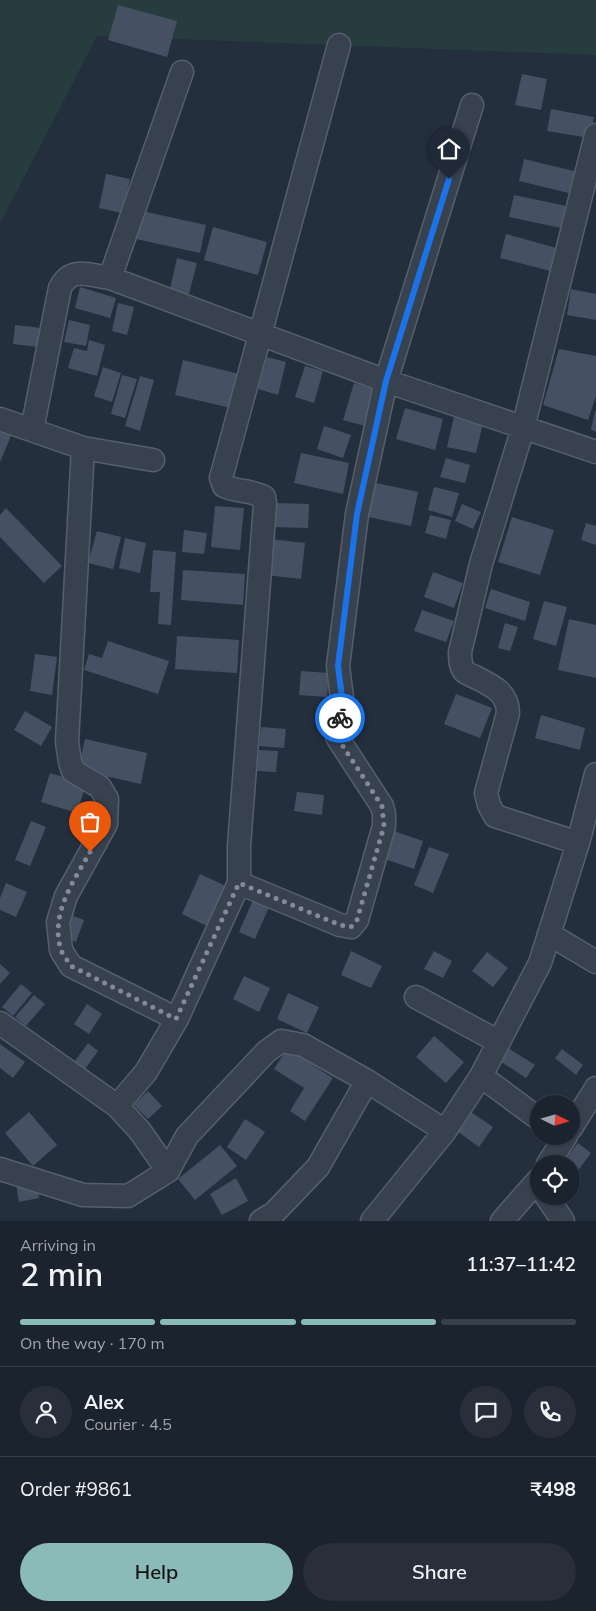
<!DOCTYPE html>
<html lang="en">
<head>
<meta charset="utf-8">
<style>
  :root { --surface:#1b232e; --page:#282f3a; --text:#f1f3f6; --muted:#a0a4aa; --line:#39404a; --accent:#8bbbb9 }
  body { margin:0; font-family:Mulish,sans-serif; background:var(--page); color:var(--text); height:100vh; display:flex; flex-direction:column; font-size:19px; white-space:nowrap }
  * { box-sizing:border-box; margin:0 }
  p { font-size:16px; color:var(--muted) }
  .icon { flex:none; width:28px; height:28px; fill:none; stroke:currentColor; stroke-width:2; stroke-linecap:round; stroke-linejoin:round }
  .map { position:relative; height:1221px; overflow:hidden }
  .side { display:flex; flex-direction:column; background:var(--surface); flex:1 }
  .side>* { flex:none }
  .needle { width:32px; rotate:95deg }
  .fabs { position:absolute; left:530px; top:1095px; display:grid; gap:10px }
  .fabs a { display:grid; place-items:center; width:50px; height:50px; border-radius:50%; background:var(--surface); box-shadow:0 1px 4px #0004,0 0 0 1px var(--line); font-size:25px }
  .pin { position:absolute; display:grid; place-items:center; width:42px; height:42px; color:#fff; margin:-51px -21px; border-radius:50% 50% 50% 0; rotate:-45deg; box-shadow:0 0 5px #0007 }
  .pin .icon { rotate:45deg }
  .courier { position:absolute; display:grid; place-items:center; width:50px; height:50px; margin:-25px; border:4px solid #1a73e8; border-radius:50%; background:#fff; color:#222; box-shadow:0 1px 6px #0007 }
  .summary em { font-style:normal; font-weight:600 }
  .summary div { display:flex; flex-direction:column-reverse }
  .summary { display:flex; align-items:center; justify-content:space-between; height:85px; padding:0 20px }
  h1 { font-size:32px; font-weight:600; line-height:38px }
  .bar { display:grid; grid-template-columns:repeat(4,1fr); gap:8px 5px; align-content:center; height:60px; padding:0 20px }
  .bar i { height:6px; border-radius:4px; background:var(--line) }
  .bar .on { background:var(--accent) }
  .bar p { grid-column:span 4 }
  .line { display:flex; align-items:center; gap:12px; padding:0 20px; border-top:1px solid var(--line) }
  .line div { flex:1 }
  .round { display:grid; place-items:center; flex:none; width:52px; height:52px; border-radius:26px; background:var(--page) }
  .action { display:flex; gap:10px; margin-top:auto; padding:10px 20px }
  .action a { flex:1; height:58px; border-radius:30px; background:var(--accent); color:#111; font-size:20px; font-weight:600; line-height:58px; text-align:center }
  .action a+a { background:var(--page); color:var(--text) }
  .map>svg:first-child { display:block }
</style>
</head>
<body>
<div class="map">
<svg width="596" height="1221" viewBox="0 0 596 1221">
  <rect width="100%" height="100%" fill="#242f3e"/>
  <path fill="#263c3f" d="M0 0H596V55L97 36 0 224Z"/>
  <path fill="#455162" d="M118 5 177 21 167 57 108 40Z
    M522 74 547 79 541 110 515 105Z
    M551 109 594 117 590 138 547 131Z
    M524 159 582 173 577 195 519 181Z
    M106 174 130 179 122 213 99 208Z
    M514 195 571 207 566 229 509 217Z
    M142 211 206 225 200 253 136 239Z
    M213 227 267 242 258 275 204 260Z
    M506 234 560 249 554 272 500 258Z
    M177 258 197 263 189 294 170 289Z
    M80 287 116 298 110 318 75 308Z
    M571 289 596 294V320L567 315Z
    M118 303 134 307 127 335 112 331Z
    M69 320 90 325 86 346 64 342Z
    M15 325 41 328 38 347 13 344Z
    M89 340 105 345 97 376 68 368 74 348 87 351Z
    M559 349 596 356V396L588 420 543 405Z
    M267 357 286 362 278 395 258 389Z
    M183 360 239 374 231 408 175 395Z
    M305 366 323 371 314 403 295 397Z
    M103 367 121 373 112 402 94 396Z
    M122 375 137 379 125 418 111 414Z
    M140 376 154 380 140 431 125 426Z
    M354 383 376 390 365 426 343 420Z
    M405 408 443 419 435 450 396 439Z
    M595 411H596V432L591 430Z
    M454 417 483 423 476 453 447 447Z
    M0 422 14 429 0 462Z
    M324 426 351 435 343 458 317 449Z
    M301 453 349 463 343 494 294 483Z
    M446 458 470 465 465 483 440 477Z
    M372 482 418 492 411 526 364 516Z
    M434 487 459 493 452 517 428 510Z
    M272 503 309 504 308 528 271 527Z
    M462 504 481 512 473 529 455 521Z
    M215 506 244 508 240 550 211 547Z
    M6 508 62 566 44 583 0 537V515Z
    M430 515 451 520 446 539 425 533Z
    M512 517 554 530 540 575 498 562Z
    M586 523 596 526V545L581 540Z
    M184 530 207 533 204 554 182 552Z
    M97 531 121 537 113 569 88 563Z
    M125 538 146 543 140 573 119 568Z
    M270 539 305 543 301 579 266 575Z
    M153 550 176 552 171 625 158 624 160 592H150Z
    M183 570 245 574 243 605 181 600Z
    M433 572 463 583 454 608 424 597Z
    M491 589 530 602 525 621 485 608Z
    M544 601 567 607 556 646 533 639Z
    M422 610 454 621 446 642 414 631Z
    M569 619 596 625V678L558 670Z
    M505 623 518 627 510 651 498 648Z
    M177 636 239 640 237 673 175 669Z
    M108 641 169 661 158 694 84 670 89 654 102 658Z
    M35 654 57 657 52 695 30 691Z
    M301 671 329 673 327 697 299 695Z
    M456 694 492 708 480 738 444 724Z
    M25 711 52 727 41 746 14 730Z
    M541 715 585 728 580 750 535 738Z
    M261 727 286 729 284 748 259 746Z
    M85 739 147 753 141 784 78 770Z
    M259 750 278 751 276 772 257 771Z
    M50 773 86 784 77 813 41 802Z
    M297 792 324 795 322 815 294 811Z
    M31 821 46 827 30 866 15 860Z
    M388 829 423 841 414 869 379 857Z
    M429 847 449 854 433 893 414 885Z
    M200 874 228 887 209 927 182 914Z
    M6 883 27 892 16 917 0 910V898Z
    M253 900 269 907 255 939 239 932Z
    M68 914 84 920 76 942 60 935Z
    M351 951 382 966 371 988 341 975Z
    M434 951 452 961 443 978 424 969Z
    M487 952 508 968 493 987 472 971Z
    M0 964 10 973 0 984Z
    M244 976 270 988 259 1012 233 999Z
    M21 984 32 993 13 1016 2 1007Z
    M288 993 319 1007 307 1033 277 1019Z
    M34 995 45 1004 26 1026 15 1017Z
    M87 1004 102 1014 89 1034 74 1024Z
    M434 1036 464 1062 446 1083 416 1057Z
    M88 1043 98 1051 85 1069 75 1061Z
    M500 1043 535 1065 526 1078 492 1056Z
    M0 1044 25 1062 13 1078 0 1068Z
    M287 1049 333 1078 305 1121 290 1111 304 1088 274 1069Z
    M562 1049 583 1065 576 1075 555 1058Z
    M148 1091 162 1106 148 1119 134 1105Z
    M468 1110 493 1127 479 1147 454 1129Z
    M29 1112 57 1145 33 1166 5 1133Z
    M245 1119 265 1132 246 1160 227 1147Z
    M578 1143 591 1153 574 1176 571 1174V1164H562Z
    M220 1145 237 1166 195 1200 178 1179Z
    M236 1178 248 1201 222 1215 210 1194Z
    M36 1181 39 1198 19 1202 16 1184Z"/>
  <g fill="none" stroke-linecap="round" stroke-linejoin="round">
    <defs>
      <path id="minor" d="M339 45 221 478 224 486C237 492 251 490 264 497L265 504 239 846V883L340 925 351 927 357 920 384 826V814L382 806 337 737 342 698 338 666 357 514 386 381 472 105
        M110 278 182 72
        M0 419 83 448 67 742 70 762 73 771 100 787 107 799 106 824 66 896 58 922 61 950 71 966 177 1019
        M32 430 60 288C71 266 89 275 110 278L386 381 596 452
        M83 448 153 460
        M578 843 495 816 489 805 486 793 508 713C508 692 491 685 475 677 471 675 467 674 464 671 460 665 460 658 460 652L481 564 523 428 596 135
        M549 934 596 962
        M416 997 499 1042
        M0 1023 117 1106 140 1131 168 1171
        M481 1076 539 1119
        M117 1106 146 1072 177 1019 239 883
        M571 1128 596 1088
        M548 1164 566 1136
        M0 1169 83 1195 128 1196 168 1171 187 1136 266 1052 281 1041 303 1045 367 1081 445 1131
        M546 1196 563 1221
        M261 1221 274 1213 318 1167 367 1081
        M372 1221 445 1131 481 1076 540 963 578 843 596 774
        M502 1221 539 1179"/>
    </defs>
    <use href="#minor" stroke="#565f6c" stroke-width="25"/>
    <use href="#minor" stroke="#38414e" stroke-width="22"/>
  </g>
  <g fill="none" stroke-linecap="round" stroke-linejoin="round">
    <path stroke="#828b98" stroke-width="5" stroke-dasharray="0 9" d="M90 852C73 882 50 914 61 950 63 955 68 961 71 966L176 1019 239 883 340 925 351 927 357 920 384 826 382 806 337 737 340 718"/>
    <path stroke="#1a73e8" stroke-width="6" d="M340 718 342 698 338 666 357 514 386 381 449 179"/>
  </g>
</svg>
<div class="fabs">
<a><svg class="needle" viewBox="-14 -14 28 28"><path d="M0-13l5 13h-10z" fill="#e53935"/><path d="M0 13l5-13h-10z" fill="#a0a4aa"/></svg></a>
<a><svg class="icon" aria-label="locate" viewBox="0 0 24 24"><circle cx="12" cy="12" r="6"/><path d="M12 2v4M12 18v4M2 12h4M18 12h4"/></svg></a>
</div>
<div class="pin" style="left:90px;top:852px;background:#ea580c"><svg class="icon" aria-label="bag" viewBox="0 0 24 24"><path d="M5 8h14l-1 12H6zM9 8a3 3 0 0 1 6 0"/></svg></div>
<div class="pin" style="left:449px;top:179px;background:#1f2937"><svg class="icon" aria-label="home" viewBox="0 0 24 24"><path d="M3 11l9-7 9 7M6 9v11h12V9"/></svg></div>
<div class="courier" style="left:340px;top:718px"><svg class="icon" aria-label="bike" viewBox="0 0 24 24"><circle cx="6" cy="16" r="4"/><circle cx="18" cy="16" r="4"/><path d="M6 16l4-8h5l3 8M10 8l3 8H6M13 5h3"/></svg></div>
</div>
<section class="side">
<div class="summary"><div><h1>2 min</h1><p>Arriving in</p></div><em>11:37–11:42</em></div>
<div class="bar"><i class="on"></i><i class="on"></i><i class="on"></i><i></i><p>On the way · 170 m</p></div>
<div class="line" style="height:90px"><a class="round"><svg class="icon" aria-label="person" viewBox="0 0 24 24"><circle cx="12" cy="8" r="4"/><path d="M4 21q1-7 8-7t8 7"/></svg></a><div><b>Alex</b><p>Courier · 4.5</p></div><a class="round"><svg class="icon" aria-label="chat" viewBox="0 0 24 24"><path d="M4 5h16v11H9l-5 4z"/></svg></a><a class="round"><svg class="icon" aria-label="phone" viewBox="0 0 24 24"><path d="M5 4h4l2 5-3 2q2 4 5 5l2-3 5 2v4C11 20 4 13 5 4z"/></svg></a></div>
<div class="line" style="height:65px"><div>Order #9861</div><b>₹498</b></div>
<div class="action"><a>Help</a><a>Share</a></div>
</section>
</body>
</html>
